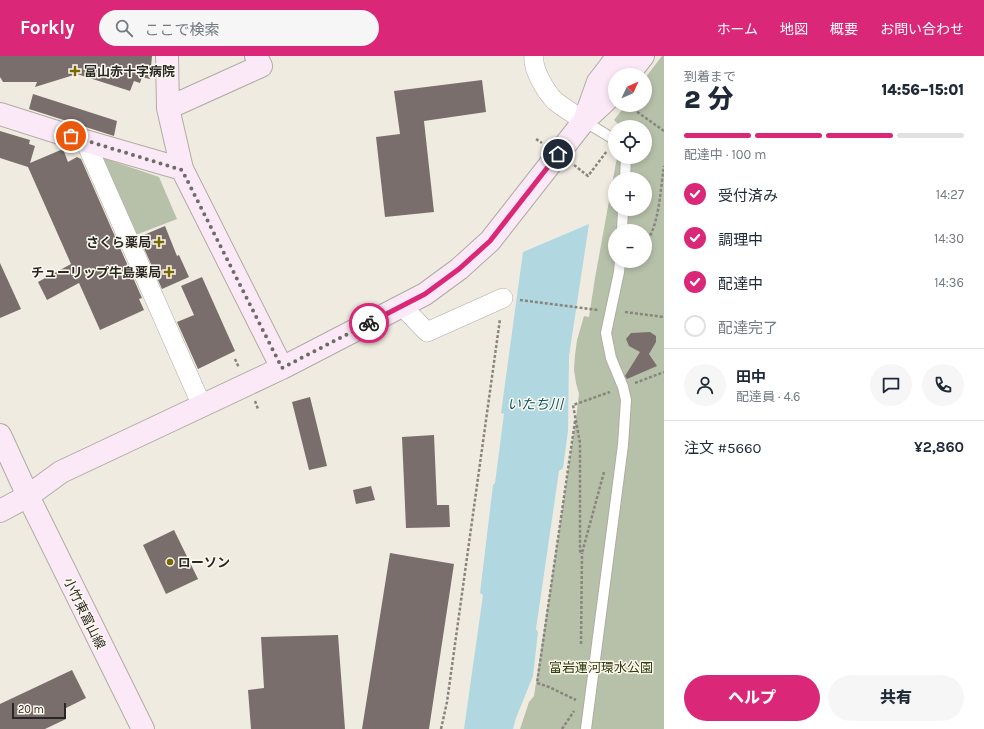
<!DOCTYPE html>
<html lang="ja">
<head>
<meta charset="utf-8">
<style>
  :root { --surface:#fff; --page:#f6f6f7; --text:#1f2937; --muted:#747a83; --line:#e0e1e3; --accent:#db2777 }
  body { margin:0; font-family:Karla,"Noto Sans JP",sans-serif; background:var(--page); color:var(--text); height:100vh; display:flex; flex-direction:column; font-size:15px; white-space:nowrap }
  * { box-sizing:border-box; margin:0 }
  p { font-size:13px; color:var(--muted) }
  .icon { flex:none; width:22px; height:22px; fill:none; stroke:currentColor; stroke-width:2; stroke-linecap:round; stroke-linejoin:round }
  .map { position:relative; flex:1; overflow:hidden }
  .drawer { display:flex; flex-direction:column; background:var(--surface); width:320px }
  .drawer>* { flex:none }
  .needle { width:26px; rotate:46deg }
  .tools { position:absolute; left:608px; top:12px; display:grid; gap:8px }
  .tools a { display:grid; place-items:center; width:44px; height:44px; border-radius:50%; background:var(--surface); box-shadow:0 2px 6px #0003; font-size:20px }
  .scale { position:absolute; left:12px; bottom:10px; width:54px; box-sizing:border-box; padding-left:4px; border:2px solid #292724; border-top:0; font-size:11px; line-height:14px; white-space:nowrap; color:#292724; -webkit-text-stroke:3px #fdf8ee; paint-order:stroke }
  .pin { position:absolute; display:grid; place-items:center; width:34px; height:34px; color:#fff; margin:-17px; border:2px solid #fff; border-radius:50%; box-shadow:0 1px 4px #0007 }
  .courier { position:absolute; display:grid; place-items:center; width:40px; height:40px; margin:-20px; border:3px solid #db2777; border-radius:50%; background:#fff; color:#222; box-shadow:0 1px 5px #0007 }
  .head em { font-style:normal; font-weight:800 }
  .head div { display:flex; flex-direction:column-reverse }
  .head { display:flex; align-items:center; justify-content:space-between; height:68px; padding:0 20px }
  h1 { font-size:26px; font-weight:800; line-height:30px }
  .bar { display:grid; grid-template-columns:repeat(4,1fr); gap:6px 4px; align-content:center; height:48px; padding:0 20px }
  .bar i { height:5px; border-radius:3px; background:var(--line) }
  .bar .selected { background:var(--accent) }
  .bar p { grid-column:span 4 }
  .line { display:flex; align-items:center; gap:10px; padding:0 20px; border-top:1px solid var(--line) }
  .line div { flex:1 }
  .round { display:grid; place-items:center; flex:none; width:42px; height:42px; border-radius:21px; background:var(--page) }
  ol { padding:0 20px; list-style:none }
  li { display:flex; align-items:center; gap:12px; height:44px }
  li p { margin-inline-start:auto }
  li .icon { padding:4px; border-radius:50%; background:var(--accent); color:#fff; stroke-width:4 }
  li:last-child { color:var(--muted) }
  li i { width:22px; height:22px; border:2px solid var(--line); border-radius:50% }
  .cta { display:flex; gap:8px; margin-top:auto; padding:8px 20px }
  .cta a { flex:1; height:46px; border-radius:24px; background:var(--accent); color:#fff; font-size:16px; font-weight:800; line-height:46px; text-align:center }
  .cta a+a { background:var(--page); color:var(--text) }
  header { display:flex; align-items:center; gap:24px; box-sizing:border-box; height:56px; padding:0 20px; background:var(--accent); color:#fff }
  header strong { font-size:19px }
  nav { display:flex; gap:22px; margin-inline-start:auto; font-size:14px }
  .search { width:280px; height:36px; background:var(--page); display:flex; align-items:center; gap:10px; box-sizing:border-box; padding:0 14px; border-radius:22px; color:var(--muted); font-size:15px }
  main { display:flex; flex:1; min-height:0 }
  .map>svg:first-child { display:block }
</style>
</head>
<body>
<header>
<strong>Forkly</strong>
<div class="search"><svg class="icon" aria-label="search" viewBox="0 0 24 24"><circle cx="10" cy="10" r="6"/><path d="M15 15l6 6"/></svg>ここで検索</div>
<nav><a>ホーム</a><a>地図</a><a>概要</a><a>お問い合わせ</a></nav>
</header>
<main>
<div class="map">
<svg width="664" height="673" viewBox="0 0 664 673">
  <rect width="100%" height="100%" fill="#f0ebe1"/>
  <path fill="#b7c0a9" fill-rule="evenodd" d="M662 0H664V673H520L529 646 534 640 576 362 579 338 576 327 574 314 575 299 577 284 584 260 589 261 595 222 617 101H645V71H621L614 64 626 49H645V22ZM615 123H645V153H615ZM615 175H645V205H615Z
    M97 100 159 121 177 163 133 180Z"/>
  <path fill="#b1d7e1" d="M589 168 569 300 568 375 563 412 559 415 536 573 538 576 533 620 516 662 513 673H464L483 539 480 537 493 429 495 427 504 358 501 357 523 196Z"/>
  <path fill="#796e6c" d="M0 0H152L150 23 142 21 140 27 134 25 130 35 77 18 35 31 37 26H3L0 21Z
    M482 24 486 56 424 65 434 156 385 161 376 81 400 78 394 35Z
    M33 38 117 65 114 80 29 53Z
    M0 75 30 84 29 88 35 90 30 107 63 93 68 106 77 101 81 103 142 242 139 243 144 254 100 274 79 227 47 244 38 226 71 208 28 111 0 102Z
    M165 170 177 200 179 199 189 221 162 233 139 181Z
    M0 207 21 253 0 262Z
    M202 221 235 295 198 313 177 266 194 259 181 230Z
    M650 276 656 280V286L649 298 657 310 627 323 625 320 640 296 629 290 626 283 631 277Z
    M310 341 327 410 309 414 292 346Z
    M434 379 437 449H449L450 471 406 472 402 381Z
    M371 430 375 444 356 448 353 434Z
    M174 474 198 523 166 538 143 489Z
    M390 497 454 508 429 673H362Z
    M338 579 345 673H251L248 634 264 632 261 581Z
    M72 614 86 642 64 653 66 663 45 673H0V648Z"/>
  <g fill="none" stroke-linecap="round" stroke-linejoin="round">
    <defs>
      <path id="lane" d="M584 65 615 84
        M625 123 626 101
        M622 175 623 153
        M586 673 623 389 626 344 623 331 611 302 606 277 619 216 620 205"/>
      <path id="street" d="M534 0C532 13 546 36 555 45 564 52 574 58 584 65
        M85 85 202 350
        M402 250 427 276 503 242"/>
      <path id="secondary" d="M167 0 168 52 182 113
        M628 19 643 0
        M168 52 261 10 256 0
        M0 58 85 85 182 113 282 312
        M585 62 598 26 618 0
        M0 379 28 440 143 673
        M0 455 28 440 61 416 282 312 425 238 459 213 490 185 584 65 615 36"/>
    </defs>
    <use href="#lane" stroke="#b0aca2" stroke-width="12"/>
    <use href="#street" stroke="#b0aca2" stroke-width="20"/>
    <use href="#secondary" stroke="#b0aca2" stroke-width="24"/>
    <path stroke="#88857e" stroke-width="2.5" stroke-dasharray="3 2" stroke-linecap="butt" d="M629 50 664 75
      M536 83 542 87
      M574 109 588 120 607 95
      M645 188C660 168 660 134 664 110
      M520 244 598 254
      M625 256 664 261
      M235 303 239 312
      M635 327 664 316
      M255 345 258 353
      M575 365 537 627 549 631 576 644
      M604 416 582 497 580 495V387L573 349 610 336
      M581 588 582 497
      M441 673 447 646 500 263
      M562 673 574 655"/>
    <use href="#lane" stroke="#fff" stroke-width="10"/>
    <use href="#street" stroke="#fff" stroke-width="19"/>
    <use href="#secondary" stroke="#fbe9f8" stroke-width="22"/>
  </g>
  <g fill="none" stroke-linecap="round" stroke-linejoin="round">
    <path stroke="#6f6c66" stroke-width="4" stroke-dasharray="0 7.2" d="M71 80 182 114 282 312 369 267"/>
    <path stroke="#db2777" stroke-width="5" d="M369 267 425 238 459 213 490 185 558 98"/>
  </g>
  <g fill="#776800" stroke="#fdf8ee" stroke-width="1.5">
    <path d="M73 9h4v4h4v4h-4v4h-4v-4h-4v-4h4z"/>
    <path d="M157 180h4v4h4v4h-4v4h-4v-4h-4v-4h4z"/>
    <path d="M167 210h4v4h4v4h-4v4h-4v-4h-4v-4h4z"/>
    <circle cx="170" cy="506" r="4"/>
  </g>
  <g text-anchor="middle" stroke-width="3" stroke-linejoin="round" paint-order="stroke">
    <g font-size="13" font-weight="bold" fill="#292724" stroke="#fdf8ee" text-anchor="start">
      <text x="84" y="20">富山赤十字病院</text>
      <text x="151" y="191" text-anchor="end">さくら薬局</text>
      <text x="161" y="221" text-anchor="end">チューリップ牛島薬局</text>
      <text x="178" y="511">ローソン</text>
    </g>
    <g font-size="13" fill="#292724" stroke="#fdf8ee">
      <text transform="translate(85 557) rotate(64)" y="5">小竹東富山線</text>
    </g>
    <g font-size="13" fill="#2f3d0c" stroke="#fdf8ee">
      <text x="601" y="616">富岩運河環水公園</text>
    </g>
    <g font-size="14" font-style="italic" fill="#0a5a69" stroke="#fdf8ee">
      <text x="535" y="353">いたち川</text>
    </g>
  </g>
</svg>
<div class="tools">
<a><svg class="needle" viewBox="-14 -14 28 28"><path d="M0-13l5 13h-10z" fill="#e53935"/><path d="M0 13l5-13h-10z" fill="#747a83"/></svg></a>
<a><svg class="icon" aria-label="locate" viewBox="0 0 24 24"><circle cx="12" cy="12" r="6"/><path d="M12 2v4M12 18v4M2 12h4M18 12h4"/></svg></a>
<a>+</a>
<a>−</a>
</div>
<div class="scale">20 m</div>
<div class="pin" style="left:71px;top:80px;background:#ea580c"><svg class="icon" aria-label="bag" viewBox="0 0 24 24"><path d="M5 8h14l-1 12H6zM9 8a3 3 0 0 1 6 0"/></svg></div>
<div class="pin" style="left:558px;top:98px;background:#1f2937"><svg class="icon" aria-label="home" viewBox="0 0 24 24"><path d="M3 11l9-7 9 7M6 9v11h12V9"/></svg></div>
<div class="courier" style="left:369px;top:267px"><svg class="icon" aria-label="bike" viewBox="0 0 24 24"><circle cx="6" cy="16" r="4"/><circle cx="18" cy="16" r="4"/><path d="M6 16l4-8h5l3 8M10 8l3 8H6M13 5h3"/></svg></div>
</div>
<section class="drawer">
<div class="head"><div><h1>2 分</h1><p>到着まで</p></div><em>14:56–15:01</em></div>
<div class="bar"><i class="selected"></i><i class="selected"></i><i class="selected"></i><i></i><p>配達中 · 100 m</p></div>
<ol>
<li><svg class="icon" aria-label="check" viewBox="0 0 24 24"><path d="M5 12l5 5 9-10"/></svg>受付済み<p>14:27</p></li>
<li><svg class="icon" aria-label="check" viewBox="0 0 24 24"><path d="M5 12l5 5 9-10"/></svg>調理中<p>14:30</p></li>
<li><svg class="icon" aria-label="check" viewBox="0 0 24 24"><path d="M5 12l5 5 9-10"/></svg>配達中<p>14:36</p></li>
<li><i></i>配達完了</li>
</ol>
<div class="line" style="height:72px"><a class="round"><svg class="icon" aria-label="person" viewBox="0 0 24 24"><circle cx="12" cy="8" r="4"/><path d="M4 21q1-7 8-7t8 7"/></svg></a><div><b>田中</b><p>配達員 · 4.6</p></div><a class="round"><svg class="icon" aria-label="chat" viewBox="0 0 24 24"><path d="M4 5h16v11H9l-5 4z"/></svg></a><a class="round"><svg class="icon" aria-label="phone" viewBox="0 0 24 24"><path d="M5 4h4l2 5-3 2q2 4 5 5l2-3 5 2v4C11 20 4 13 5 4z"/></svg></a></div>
<div class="line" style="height:52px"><div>注文 #5660</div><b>¥2,860</b></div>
<div class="cta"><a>ヘルプ</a><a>共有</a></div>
</section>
</main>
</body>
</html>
